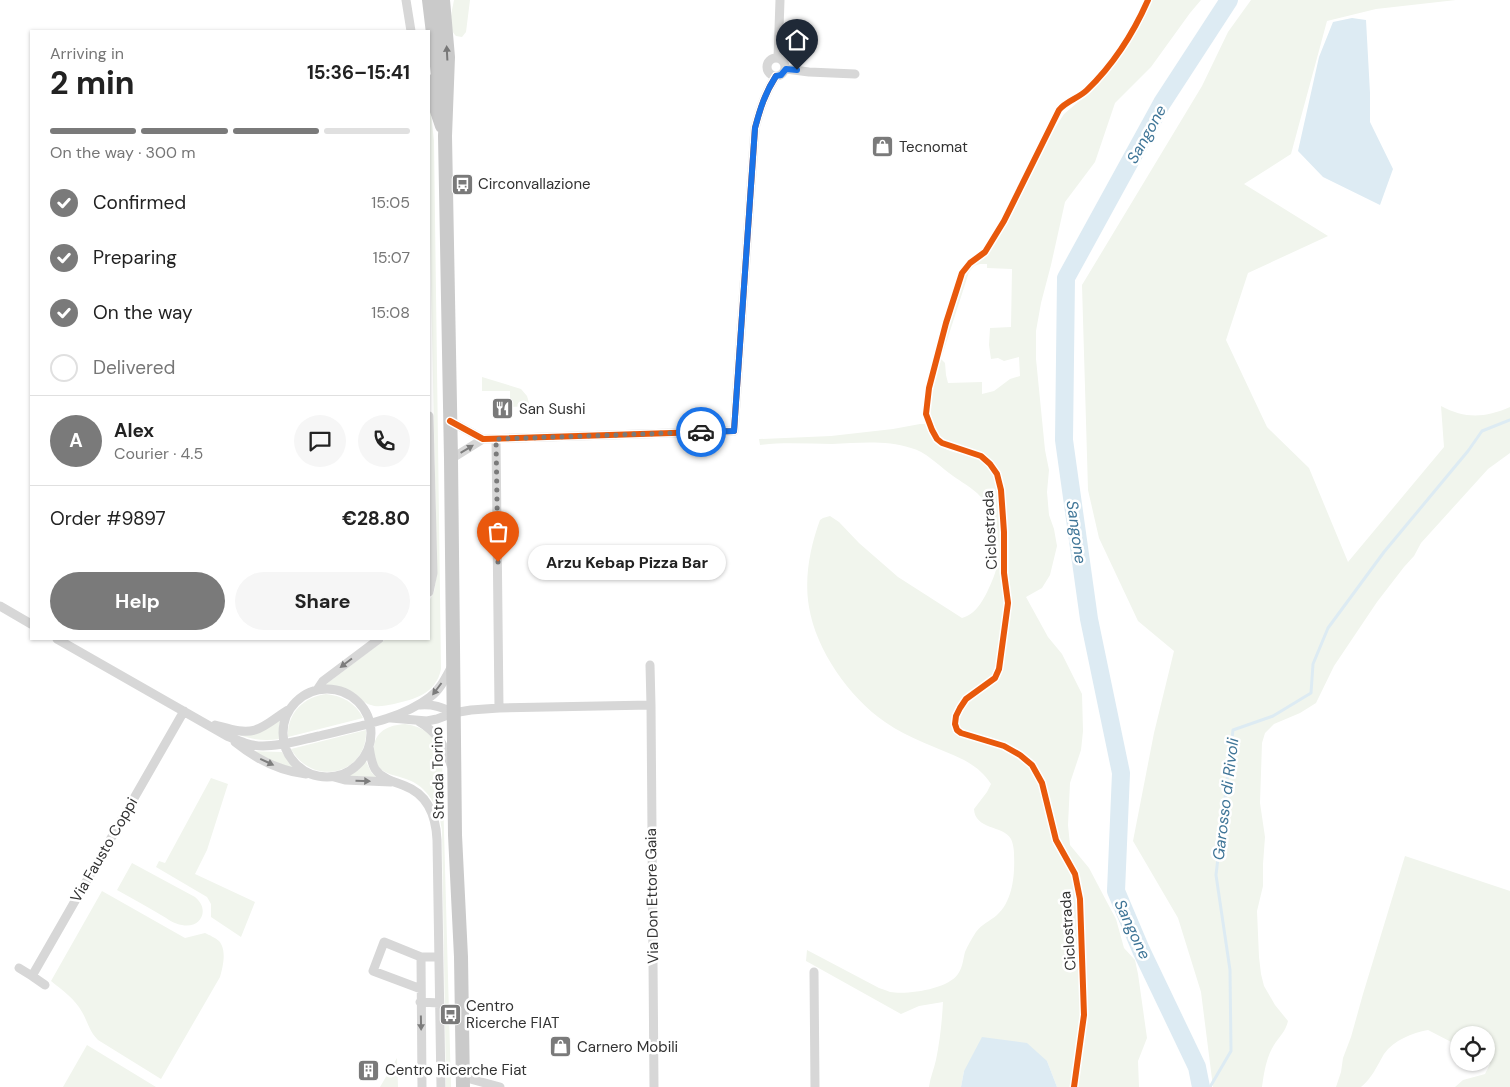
<!DOCTYPE html>
<html lang="en">
<head>
<meta charset="utf-8">
<style>
  :root { --surface:#fff; --page:#f6f6f6; --text:#222; --muted:#767676; --line:#e0e0e0; --accent:#7a7a7a }
  body { margin:0; font-family:"DM Sans",sans-serif; background:var(--page); color:var(--text); height:100vh; display:flex; flex-direction:column; font-size:19px; white-space:nowrap }
  * { box-sizing:border-box; margin:0 }
  p { font-size:16px; color:var(--muted) }
  .icon { flex:none; width:28px; height:28px; fill:none; stroke:currentColor; stroke-width:2; stroke-linecap:round; stroke-linejoin:round }
  .map { position:relative; flex:1; overflow:hidden }
  .side { position:absolute; left:30px; top:30px; width:400px; height:610px; display:flex; flex-direction:column; background:var(--surface); border-radius:0px; box-shadow:0 1px 4px #0004 }
  .side>* { flex:none }
  .buttons { position:absolute; left:1450px; top:1026px; display:grid; gap:10px }
  .buttons a { display:grid; place-items:center; width:45px; height:45px; border-radius:50%; background:var(--surface); box-shadow:0 1px 4px #0004; font-size:25px }
  .pin { position:absolute; display:grid; place-items:center; width:42px; height:42px; color:#fff; margin:-51px -21px; border-radius:50% 50% 50% 0; rotate:-45deg; box-shadow:0 0 5px #0007 }
  .pin .icon { rotate:45deg }
  .courier { position:absolute; display:grid; place-items:center; width:50px; height:50px; margin:-25px; border:4px solid #1a73e8; border-radius:50%; background:#fff; color:#222; box-shadow:0 1px 6px #0007 }
  .bubble { position:absolute; height:35px; border-radius:18px; background:var(--surface); box-shadow:0 1px 4px #0004; font-size:16px; font-weight:700; line-height:35px; text-align:center }
  .summary em { font-style:normal; font-weight:700 }
  .summary div { display:flex; flex-direction:column-reverse }
  .summary { display:flex; align-items:center; justify-content:space-between; height:85px; padding:0 20px }
  h1 { font-size:32px; font-weight:700; line-height:38px }
  .bar { display:grid; grid-template-columns:repeat(4,1fr); gap:8px 5px; align-content:center; height:60px; padding:0 20px }
  .bar i { height:6px; border-radius:4px; background:var(--line) }
  .bar .on { background:var(--accent) }
  .bar p { grid-column:span 4 }
  .line { display:flex; align-items:center; gap:12px; padding:0 20px; border-top:1px solid var(--line) }
  .line div { flex:1 }
  .round { display:grid; place-items:center; flex:none; width:52px; height:52px; border-radius:26px; background:var(--page) }
  ol { padding:0 20px; list-style:none }
  li { display:flex; align-items:center; gap:15px; height:55px }
  li p { margin-inline-start:auto }
  li .icon { padding:5px; border-radius:50%; background:var(--accent); color:#fff; stroke-width:4 }
  li:last-child { color:var(--muted) }
  li i { width:28px; height:28px; border:2px solid var(--line); border-radius:50% }
  .action { display:flex; gap:10px; margin-top:auto; padding:10px 20px }
  .action a { flex:1; height:58px; border-radius:30px; background:var(--accent); color:#fff; font-size:20px; font-weight:700; line-height:58px; text-align:center }
  .action a+a { background:var(--page); color:var(--text) }
  .map>svg:first-child { display:block }
</style>
</head>
<body>
<div class="map">
<svg width="1510" height="1087" viewBox="0 0 1510 1087">
  <rect width="100%" height="100%" fill="#fff"/>
  <path fill="#f1f5ed" fill-rule="evenodd" d="M454 0H470L466 32 462 37 456 36C447 27 452 11 454 0Z
    M1150 0H1201L1190 13 1151 67 1115 103 1095 162 1065 202 1051 265 1041 303 1036 331V359L1045 450 1049 470 1047 492 1049 515 1054 529 1057 546 1050 575 1042 588 1026 597 1048 637 1062 654 1082 694 1083 731 1081 750 1070 783 1068 825 1070 845 1089 868 1109 906 1116 919 1124 948 1135 960 1138 974 1147 1038 1138 1061 1139 1087H1076L1085 1027V978L1082 898C1081 888 1079 877 1075 868 1071 857 1061 849 1057 838 1050 820 1050 800 1044 782 1035 750 992 735 963 731L958 726V721L963 706 996 680 1003 664 1010 603 1007 573 1006 533 1002 476 992 461 984 455 951 444 942 440 932 425 928 416 930 395 941 350 964 274 967 268 984 258 995 241 1012 214 1051 134 1064 114 1099 84 1129 45ZM980 264H987V268L1012 269 1011 327 990 328 989 345 991 359 998 358 1004 361 1019 357 1020 376 1010 379 994 391 982 394V382L948 383 946 375 945 363 941 359 969 272 974 266Z
    M1251 0H1456L1376 9 1327 21 1291 154 1244 184 1328 236 1248 273 1226 340 1267 427 1309 468 1348 562 1444 447 1441 406C1465 419 1485 418 1510 407V453L1488 469 1421 543 1414 556 1404 567 1377 602 1334 666 1316 703 1300 713 1274 724 1265 733 1262 743 1260 803 1265 837 1263 864V886L1257 911 1259 957 1261 974 1264 986 1275 1005 1288 1021C1286 1031 1279 1037 1274 1045 1266 1058 1264 1073 1262 1087H1213L1201 992 1178 918 1133 841 1154 733 1174 651 1138 621 1099 538 1088 490 1082 285 1202 86 1228 32Z
    M429 104H430L434 141 441 669C436 694 415 699 394 704 386 705 378 708 371 705 366 704 362 700 358 696 348 688 338 686 325 685L386 639H429V601L434 592 437 573 429 186Z
    M482 377 521 389 527 396 530 406 510 407V391H482Z
    M920 424H926C928 430 931 437 936 442 954 461 984 446 997 480L1001 529 1002 570 1006 610 998 663 993 675 965 697 959 704 953 717 952 725 955 733 960 736C986 742 1020 749 1034 773 1039 782 1042 793 1044 802 1047 814 1047 825 1052 836 1057 850 1066 861 1072 874 1077 885 1078 899 1079 912L1082 1015 1072 1087H1057L1047 1061 964 1071 961 1087H929C930 1078 934 1069 936 1060 940 1041 942 1021 943 1002L919 1006 901 1014 806 961 807 950 879 988C883 989 887 991 890 992 908 995 948 989 958 974 963 967 963 959 965 952 968 945 972 938 976 932 982 924 990 921 997 915 1013 901 1015 874 1014 854 1014 850 1013 843 1011 839 1003 825 975 830 974 809L987 792 991 784C984 773 975 766 964 760 937 747 909 739 885 722 849 697 816 650 809 607 804 578 810 547 820 520L823 518 830 516 839 522 859 543 898 577 962 618C978 614 986 595 992 581 1005 553 999 514 977 493 968 485 958 480 949 473 937 464 926 452 911 448 885 440 859 443 832 444 808 444 784 442 760 445L759 439 831 436 893 429Z
    M326 694C342 696 355 702 363 718L288 737C287 714 303 697 326 694Z
    M282 717 279 725V739C266 741 253 740 240 735Z
    M405 724C423 726 439 738 442 757L451 1087H446L442 830C439 808 428 786 406 779 396 775 385 775 378 766 375 761 374 756 374 751 373 732 388 725 405 724Z
    M366 730C368 774 313 788 291 749Z
    M250 751 282 752 290 764 297 771Z
    M366 761 371 772 377 778 349 776 360 768Z
    M211 778 228 784 207 850 195 874 255 902 241 937 211 917V904L207 897 156 867 159 861 165 863Z
    M1405 856 1510 891V1087H1455L1463 1080 1485 1074 1490 1064 1486 1055V1035H1459V1046L1428 1030C1412 1033 1394 1040 1384 1054 1377 1066 1372 1078 1361 1087H1336L1341 1072 1343 1058 1351 1037 1363 994Z
    M132 863 195 897C211 910 200 929 182 925 174 924 168 919 161 915 147 907 132 898 117 890Z
    M102 891 185 938 205 933C209 935 216 938 219 941 227 950 223 967 220 977L161 1079 98 1040C89 1031 88 1022 82 1012 75 999 62 990 51 981Z
    M87 1045 156 1087H63Z
    M397 1058 398 1087H380Z"/>
  <path fill="#ddebf3" d="M1352 18 1366 20 1370 93V122L1393 169 1380 205 1323 177 1298 151 1319 57 1333 22Z
    M982 1037 1027 1043 1047 1061 1057 1087H961L964 1071Z"/>
  <g fill="none" stroke-linecap="round" stroke-linejoin="round">
    <path stroke="#ddebf3" stroke-width="3" d="M1210 1087 1231 1051 1230 970 1216 875 1233 730 1273 716 1311 693 1313 664 1328 628 1384 552 1468 451 1482 431 1510 420"/>
    <path stroke="#ddebf3" stroke-width="18" d="M1201 1087 1197 1067 1141 950 1116 891 1121 773 1089 619 1064 440 1066 278 1162 103 1229 0"/>
    <path stroke="#d7d7d7" stroke-width="9" d="M406 0 411 31
      M767 67a9 9 0 1 1 18 0a9 9 0 1 1-18 0Z
      M778 58 780 0
      M786 69 809 72 855 74
      M429 416 433 573 429 592
      M450 421 483 439 734 431 755 128C760 109 765 93 776 76
      M496 439 499 708
      M451 459 483 439
      M0 606 31 624
      M57 639 227 736C239 741 250 746 263 746 282 746 301 740 319 736 355 727 400 720 430 697 440 690 446 677 452 666
      M650 665 651 705
      M283 733a44 44 0 1 1 88 0a44 44 0 1 1-88 0Z
      M317 690 323 681 379 639
      M420 705C433 704 442 707 453 713
      M391 718 427 721 437 719 453 713 471 710 499 708 651 705 654 1087
      M418 721C438 733 444 744 451 765
      M215 725C227 728 242 734 255 730 268 726 278 715 290 709
      M235 742C256 759 279 771 306 774
      M369 746C370 753 371 762 375 769 382 779 395 782 405 786 429 795 436 817 437 840L441 1087
      M334 777 345 780 391 782
      M19 968 32 976
      M814 972 815 1087
      M45 985 32 976 184 711
      M421 989 373 971 384 942 421 957
      M420 1002 439 1003
      M463 1077 500 1087
      M422 1087 421 957H438"/>
    <path stroke="#cacaca" stroke-width="14" d="M429 0 440 91
      M443 0 448 57 445 136 451 459 455 835 461 957 463 1087
      M433 81 436 108 442 126"/>
    <defs>
      <path id="cycleway" d="M450 421 483 439 734 431 755 128C760 109 765 93 776 76
        M1074 1087 1084 1015 1080 899 1075 874 1056 840 1042 783 1032 765 1020 755 1004 746 961 733 957 730 955 724 956 716 960 708 966 699 995 678 999 669 1008 603 1004 573V532L1001 490 997 474 990 464 981 456 942 443 937 439 932 430 926 414 929 388 946 323 962 273 970 263 985 252 1004 221 1059 110C1066 101 1079 98 1087 90 1114 64 1133 34 1148 0"/>
    </defs>
    <use href="#cycleway" stroke="#fff" stroke-width="9"/>
    <use href="#cycleway" stroke="#e8590c" stroke-width="6"/>
  </g>
  <defs><path id="oneway-solid" d="M-6-.8H1V-3.2L6.5 0L1 3.2V.8H-6Z" transform="scale(1.25)"/></defs>
  <use fill="#777" href="#oneway-solid" transform="translate(447 53) rotate(-93)"/>
  <g fill="#7d7d7d">
    <use href="#oneway-solid" transform="translate(467 449) rotate(-31)"/>
    <use href="#oneway-solid" transform="translate(346 663) rotate(143)"/>
    <use href="#oneway-solid" transform="translate(437 689) rotate(127)"/>
    <use href="#oneway-solid" transform="translate(267 762) rotate(25)"/>
    <use href="#oneway-solid" transform="translate(363 781) rotate(2)"/>
    <use href="#oneway-solid" transform="translate(421 1023) rotate(89)"/>
  </g>
  <g fill="none" stroke-linecap="round" stroke-linejoin="round">
    <path stroke="#7a7a7a" stroke-width="5" stroke-dasharray="0 9" d="M498 562 496 439 701 432"/>
    <path stroke="#1a73e8" stroke-width="6" d="M701 432 734 431 755 128C760 109 765 93 776 76L781 75 786 69 797 70"/>
  </g>
  <defs>
    <symbol id="shop-square" viewBox="-11 -11 22 22"><rect x="-9" y="-9" width="18" height="18" rx="4" fill="#7a7a7a" stroke="#fff"/><path d="M-5-2.5h2.3a2.7 3.5 0 0 1 5.4 0H5L5.5 6h-11ZM-1.5-2.5h3a1.5 2.3 0 0 0-3 0Z" fill="#fff"/></symbol>
    <symbol id="bus-square" viewBox="-11 -11 22 22"><rect x="-9" y="-9" width="18" height="18" rx="4" fill="#7a7a7a" stroke="#fff"/><path d="M-5-6H5V4H4V6H2V4H-2V6H-4V4H-5ZM-3.5-4V0h7V-4ZM-3.5 1.2v1.5H-2V1.2ZM2 1.2v1.5H3.5V1.2Z" fill="#fff"/></symbol>
    <symbol id="restaurant-square" viewBox="-11 -11 22 22"><rect x="-9" y="-9" width="18" height="18" rx="4" fill="#7a7a7a" stroke="#fff"/><path d="M-5-6h1v4h1v-4h1v4h1v-4h1v5L-1.5 .5V6h-2V.5L-5-1ZM5-6V6H3V1.5H1.5Q1.5-4 5-6Z" fill="#fff"/></symbol>
    <symbol id="building-square" viewBox="-11 -11 22 22"><rect x="-9" y="-9" width="18" height="18" rx="4" fill="#7a7a7a" stroke="#fff"/><path d="M-4-6H4V6H1V3H-1V6H-4ZM-2.5-4.3h1.7v1.8h-1.7ZM.8-4.3h1.7v1.8H.8ZM-2.5-1h1.7V.8h-1.7ZM.8-1h1.7V.8H.8Z" fill="#fff"/></symbol>
  </defs>
  <g fill-rule="evenodd">
    <use href="#shop-square" x="870" y="134" width="25" height="25"/>
    <use href="#bus-square" x="450" y="172" width="25" height="25"/>
    <use href="#restaurant-square" x="490" y="396" width="25" height="25"/>
    <use href="#bus-square" x="438" y="1002" width="25" height="25"/>
    <use href="#shop-square" x="548" y="1034" width="25" height="25"/>
    <use href="#building-square" x="356" y="1058" width="25" height="25"/>
  </g>
  <g text-anchor="middle" stroke-width="5" stroke-linejoin="round" paint-order="stroke">
    <g font-size="15" fill="#333" stroke="#fff" text-anchor="start">
      <text x="899" y="152">Tecnomat</text>
      <text x="478" y="189">Circonvallazione</text>
      <text x="519" y="414">San Sushi</text>
      <text x="466" y="1011">Centro<tspan x="466" dy="17">Ricerche FIAT</tspan></text>
      <text x="577" y="1052">Carnero Mobili</text>
      <text x="385" y="1075">Centro Ricerche Fiat</text>
    </g>
    <g font-size="15" fill="#333" stroke="#fff">
      <text transform="translate(990 530) rotate(-93)" y="5">Ciclostrada</text>
      <text transform="translate(438 773) rotate(-91)" y="5">Strada Torino</text>
      <text transform="translate(104 850) rotate(-60)" y="5">Via Fausto Coppi</text>
      <text transform="translate(652 896) rotate(-91)" y="5">Via Don Ettore Gaia</text>
      <text transform="translate(1068 931) rotate(-94)" y="5">Ciclostrada</text>
    </g>
    <g font-size="16" font-style="italic" fill="#3f7597" stroke="#fff">
      <text transform="translate(1146 134) rotate(-61)" y="6">Sangone</text>
      <text transform="translate(1077 532) rotate(82)" y="6">Sangone</text>
      <text transform="translate(1225 799) rotate(-83)" y="6">Garosso di Rivoli</text>
      <text transform="translate(1133 929) rotate(65)" y="6">Sangone</text>
    </g>
  </g>
</svg>
<div class="buttons">
<a><svg class="icon" aria-label="locate" viewBox="0 0 24 24"><circle cx="12" cy="12" r="6"/><path d="M12 2v4M12 18v4M2 12h4M18 12h4"/></svg></a>
</div>
<div class="pin" style="left:498px;top:562px;background:#ea580c"><svg class="icon" aria-label="bag" viewBox="0 0 24 24"><path d="M5 8h14l-1 12H6zM9 8a3 3 0 0 1 6 0"/></svg></div>
<div class="pin" style="left:797px;top:70px;background:#1f2937"><svg class="icon" aria-label="home" viewBox="0 0 24 24"><path d="M3 11l9-7 9 7M6 9v11h12V9"/></svg></div>
<div class="courier" style="left:701px;top:432px"><svg class="icon" aria-label="car" viewBox="0 0 24 24"><path d="M5 17H2v-5l4-1 3-4h7l3 4 3 1v5h-3M9 17h6M6 11h13"/><circle cx="7" cy="17" r="2"/><circle cx="17" cy="17" r="2"/></svg></div>
<div class="bubble" style="left:528px;top:545px;width:198px">Arzu Kebap Pizza Bar</div>
<section class="side">
<div class="summary"><div><h1>2 min</h1><p>Arriving in</p></div><em>15:36–15:41</em></div>
<div class="bar"><i class="on"></i><i class="on"></i><i class="on"></i><i></i><p>On the way · 300 m</p></div>
<ol>
<li><svg class="icon" aria-label="check" viewBox="0 0 24 24"><path d="M5 12l5 5 9-10"/></svg>Confirmed<p>15:05</p></li>
<li><svg class="icon" aria-label="check" viewBox="0 0 24 24"><path d="M5 12l5 5 9-10"/></svg>Preparing<p>15:07</p></li>
<li><svg class="icon" aria-label="check" viewBox="0 0 24 24"><path d="M5 12l5 5 9-10"/></svg>On the way<p>15:08</p></li>
<li><i></i>Delivered</li>
</ol>
<div class="line" style="height:90px"><b class="round" style="background:var(--accent);color:#fff">A</b><div><b>Alex</b><p>Courier · 4.5</p></div><a class="round"><svg class="icon" aria-label="chat" viewBox="0 0 24 24"><path d="M4 5h16v11H9l-5 4z"/></svg></a><a class="round"><svg class="icon" aria-label="phone" viewBox="0 0 24 24"><path d="M5 4h4l2 5-3 2q2 4 5 5l2-3 5 2v4C11 20 4 13 5 4z"/></svg></a></div>
<div class="line" style="height:65px"><div>Order #9897</div><b>€28.80</b></div>
<div class="action"><a>Help</a><a>Share</a></div>
</section>
</div>
</body>
</html>
